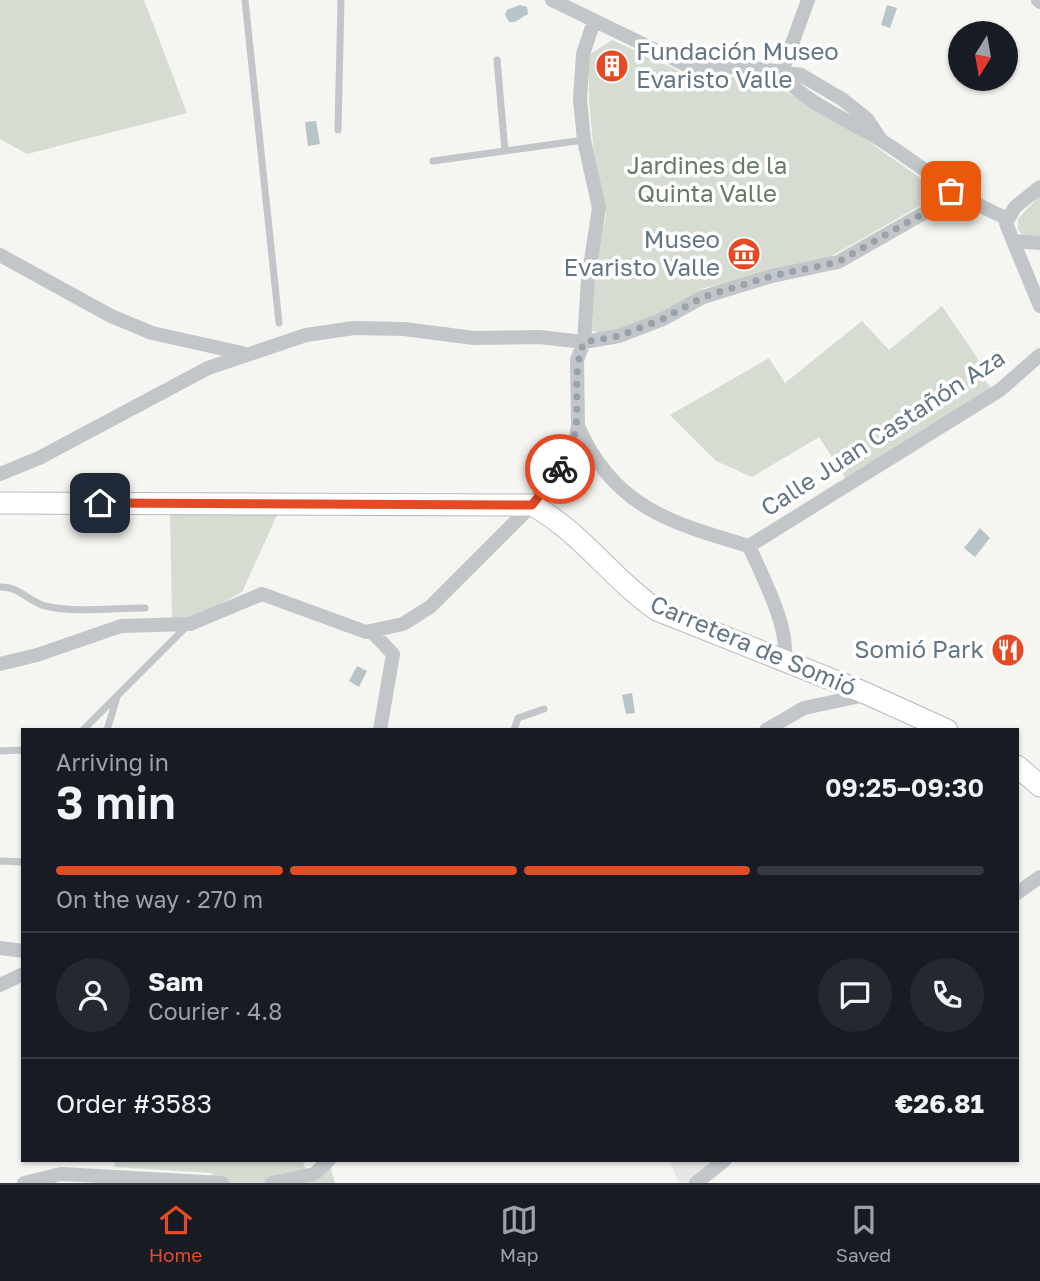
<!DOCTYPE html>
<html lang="en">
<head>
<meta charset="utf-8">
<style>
  :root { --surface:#171b24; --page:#242831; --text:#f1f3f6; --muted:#9ea1a6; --line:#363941; --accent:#e44a23 }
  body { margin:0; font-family:"Golos Text",sans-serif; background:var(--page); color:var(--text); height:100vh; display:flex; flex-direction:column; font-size:26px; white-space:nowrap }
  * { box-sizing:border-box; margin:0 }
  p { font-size:23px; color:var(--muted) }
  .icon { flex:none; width:38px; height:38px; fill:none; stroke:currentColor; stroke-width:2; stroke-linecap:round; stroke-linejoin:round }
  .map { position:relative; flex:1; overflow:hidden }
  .details { position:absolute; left:21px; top:728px; width:998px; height:434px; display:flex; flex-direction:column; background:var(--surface); border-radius:0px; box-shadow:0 2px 5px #0004 }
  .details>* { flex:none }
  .needle { width:46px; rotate:191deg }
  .fabs { position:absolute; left:948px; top:21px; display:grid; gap:14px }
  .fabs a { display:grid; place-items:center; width:70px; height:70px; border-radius:50%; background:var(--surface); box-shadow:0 2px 5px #0004; font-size:35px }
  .pin { position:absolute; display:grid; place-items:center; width:60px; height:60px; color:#fff; margin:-30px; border-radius:14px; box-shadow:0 4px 10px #0006 }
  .courier { position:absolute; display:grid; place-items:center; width:70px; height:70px; margin:-35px; border:5px solid #e44a23; border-radius:50%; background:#fff; color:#222; box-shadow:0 2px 9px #0007 }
  .head em { font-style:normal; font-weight:600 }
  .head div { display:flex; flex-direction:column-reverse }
  .head { display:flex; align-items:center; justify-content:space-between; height:119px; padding:0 35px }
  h1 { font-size:46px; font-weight:600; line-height:52px }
  .bar { display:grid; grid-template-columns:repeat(4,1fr); gap:10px 7px; align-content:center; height:84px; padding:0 35px }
  .bar i { height:9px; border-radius:5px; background:var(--line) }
  .bar .current { background:var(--accent) }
  .bar p { grid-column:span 4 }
  .line { display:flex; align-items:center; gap:18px; padding:0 35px; border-top:2px solid var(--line) }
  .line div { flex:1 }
  .round { display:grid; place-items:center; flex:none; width:74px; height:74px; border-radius:37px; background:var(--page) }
  .dock { display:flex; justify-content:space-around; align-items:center; height:98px; border-top:2px solid var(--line); background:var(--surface); font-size:19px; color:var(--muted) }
  .dock a { display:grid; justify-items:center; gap:4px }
  .dock .current { color:var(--accent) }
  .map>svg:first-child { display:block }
</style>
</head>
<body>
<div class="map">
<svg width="1040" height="1183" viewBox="0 0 1040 1183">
  <rect width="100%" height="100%" fill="#f5f5f1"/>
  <path fill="#e6e7e5" d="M669 1160H717L690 1183H679Z"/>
  <path fill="#d6dcd2" d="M0 0H144L187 113 27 154 0 139Z
    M612 40 690 76 760 78 832 116 936 189 935 197 830 257 701 289C693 302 617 336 602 334 598 333 596 331 592 331L595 271 606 215 594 154 589 101V55Z
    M1040 195V237L1023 235 1018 230V219Z
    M942 306 990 377 985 381 991 388 846 479 819 437 752 477 716 461 670 415 769 358 785 383 862 321 889 350Z
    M170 513H278L242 592 194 618H172Z
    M115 1160H302L306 1170 330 1166 335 1183H215L212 1173 114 1167Z"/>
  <path fill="#b7c5c8" d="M520 5 527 7 528 14 515 22H509L505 15 507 10Z
    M887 5 897 8 890 28 881 25Z
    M316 121 320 144 308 146 305 122Z
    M980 528 990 538 975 557 964 548Z
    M357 666 367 671 359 687 349 681Z
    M632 693 635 713 626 714 622 695Z"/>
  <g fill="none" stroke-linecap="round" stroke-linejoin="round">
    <defs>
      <path id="secondary" d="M0 503 532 505C580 531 612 579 657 610L863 692 947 730
        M1017 766 1040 786"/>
    </defs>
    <use href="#secondary" stroke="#b4babe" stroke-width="23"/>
    <path stroke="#c2c6c9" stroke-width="7" d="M245 0 279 323
      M497 60 505 151
      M338 130 341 0
      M433 161 584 140
      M0 587C19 586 29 602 45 606 76 613 113 608 145 608
      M83 730 189 624
      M107 730 117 697
      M514 730 518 718 544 709
      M0 751 23 750
      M0 861 23 862"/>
    <path stroke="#c2c6c9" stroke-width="14" d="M552 0 686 65 754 68 801 75 842 99 867 119 881 140
      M1038 0 1040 2
      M781 74C806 103 846 119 879 139 924 167 956 197 1006 218
      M781 74 808 0
      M1040 187 1015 207 1006 223 1013 241 1040 243
      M1013 241 1040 306
      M0 255 111 316 152 333 242 353
      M578 426C613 507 671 523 749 546 761 574 791 630 784 659
      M0 474 39 458 208 368 306 335 354 328 404 329 474 338 539 337 584 342 619 336 663 319 703 297 772 276 838 262 931 209 951 191
      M749 546 1000 390 1040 355
      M372 632 393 654 380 730
      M0 664 37 655 121 626 190 624 262 594 366 632 403 624 430 607 532 505 572 452 578 426 577 360 584 342 588 280 599 208 584 140 580 99 583 54 594 21
      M766 730 804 708 856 697 863 692
      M1017 893 1040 877
      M0 948 23 951
      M0 985 23 974
      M24 1183 61 1174 222 1183
      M272 1183 314 1174 329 1160
      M696 1183 725 1160"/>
    <use href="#secondary" stroke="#fff" stroke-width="21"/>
  </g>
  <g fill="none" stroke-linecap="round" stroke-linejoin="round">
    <path stroke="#97a2aa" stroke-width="7" stroke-dasharray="0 12.6" d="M560 469C591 424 566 387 584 342L619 336 663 319 703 297 772 276 838 262 931 209 951 191"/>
    <path stroke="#e44a23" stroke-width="9" d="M100 503 532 505 560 469"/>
  </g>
  <defs>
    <symbol id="building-disc" viewBox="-11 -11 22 22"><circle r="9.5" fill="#e44a23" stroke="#fff"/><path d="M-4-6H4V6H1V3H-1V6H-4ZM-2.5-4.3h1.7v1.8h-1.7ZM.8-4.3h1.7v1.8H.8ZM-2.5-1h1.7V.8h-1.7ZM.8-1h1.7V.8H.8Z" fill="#fff"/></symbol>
    <symbol id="museum-disc" viewBox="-11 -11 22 22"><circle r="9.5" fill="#e44a23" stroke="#fff"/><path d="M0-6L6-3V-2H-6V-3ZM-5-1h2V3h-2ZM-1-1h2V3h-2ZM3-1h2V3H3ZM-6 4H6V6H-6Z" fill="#fff"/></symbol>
    <symbol id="restaurant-disc" viewBox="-11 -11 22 22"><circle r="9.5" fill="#e44a23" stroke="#fff"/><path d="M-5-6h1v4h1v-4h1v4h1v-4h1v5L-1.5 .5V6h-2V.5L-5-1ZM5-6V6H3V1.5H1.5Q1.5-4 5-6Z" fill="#fff"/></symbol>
  </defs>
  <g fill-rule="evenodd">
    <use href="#building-disc" x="593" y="47" width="38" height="38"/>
    <use href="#museum-disc" x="725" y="235" width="38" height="38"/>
    <use href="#restaurant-disc" x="989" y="631" width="38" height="38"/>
  </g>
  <g text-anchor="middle" stroke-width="7" stroke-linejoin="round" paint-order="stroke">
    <g font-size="24" fill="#647683" stroke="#fff" text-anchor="end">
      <text x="636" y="60" text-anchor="start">Fundación Museo<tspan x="636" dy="28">Evaristo Valle</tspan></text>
      <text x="720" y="248">Museo<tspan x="720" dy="28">Evaristo Valle</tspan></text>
      <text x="984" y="658">Somió Park</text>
    </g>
    <g font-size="24" fill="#687a63" stroke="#fff">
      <text x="707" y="174">Jardines de la<tspan x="707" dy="28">Quinta Valle</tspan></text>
    </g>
    <g font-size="24" fill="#647683" stroke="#fff">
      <text transform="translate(883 433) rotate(-33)" y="8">Calle Juan Castañón Aza</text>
      <text transform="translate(753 646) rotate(23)" y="8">Carretera de Somió</text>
    </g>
  </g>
</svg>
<div class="fabs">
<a><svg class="needle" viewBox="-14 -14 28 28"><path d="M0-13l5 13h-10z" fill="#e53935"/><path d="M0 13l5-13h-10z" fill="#9ea1a6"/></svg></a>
</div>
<div class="pin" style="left:951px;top:191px;background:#ea580c"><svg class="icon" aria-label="bag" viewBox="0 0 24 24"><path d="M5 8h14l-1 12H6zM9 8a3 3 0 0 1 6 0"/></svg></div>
<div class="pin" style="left:100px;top:503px;background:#1f2937"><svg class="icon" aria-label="home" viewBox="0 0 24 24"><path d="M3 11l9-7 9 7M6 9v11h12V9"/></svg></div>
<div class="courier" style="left:560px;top:469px"><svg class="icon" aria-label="bike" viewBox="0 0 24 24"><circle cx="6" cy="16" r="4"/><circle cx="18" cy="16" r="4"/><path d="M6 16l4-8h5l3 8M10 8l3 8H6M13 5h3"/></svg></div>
<section class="details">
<div class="head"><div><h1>3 min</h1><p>Arriving in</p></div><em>09:25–09:30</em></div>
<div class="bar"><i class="current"></i><i class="current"></i><i class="current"></i><i></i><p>On the way · 270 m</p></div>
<div class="line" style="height:126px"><a class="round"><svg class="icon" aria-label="person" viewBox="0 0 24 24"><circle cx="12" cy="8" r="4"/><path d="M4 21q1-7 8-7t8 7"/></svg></a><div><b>Sam</b><p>Courier · 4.8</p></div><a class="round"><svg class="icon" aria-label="chat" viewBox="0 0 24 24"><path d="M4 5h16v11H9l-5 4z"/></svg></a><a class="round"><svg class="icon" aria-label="phone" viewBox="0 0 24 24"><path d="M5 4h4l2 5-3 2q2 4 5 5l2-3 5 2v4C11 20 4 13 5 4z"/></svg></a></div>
<div class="line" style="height:91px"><div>Order #3583</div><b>€26.81</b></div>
</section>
</div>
<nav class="dock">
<a class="current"><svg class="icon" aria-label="home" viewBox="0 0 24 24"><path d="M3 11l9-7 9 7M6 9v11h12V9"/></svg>Home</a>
<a><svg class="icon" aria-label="map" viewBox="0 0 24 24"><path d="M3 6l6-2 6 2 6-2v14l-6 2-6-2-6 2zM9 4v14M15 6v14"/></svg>Map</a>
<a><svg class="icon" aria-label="saved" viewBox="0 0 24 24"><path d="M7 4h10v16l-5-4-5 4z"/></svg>Saved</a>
</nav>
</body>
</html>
